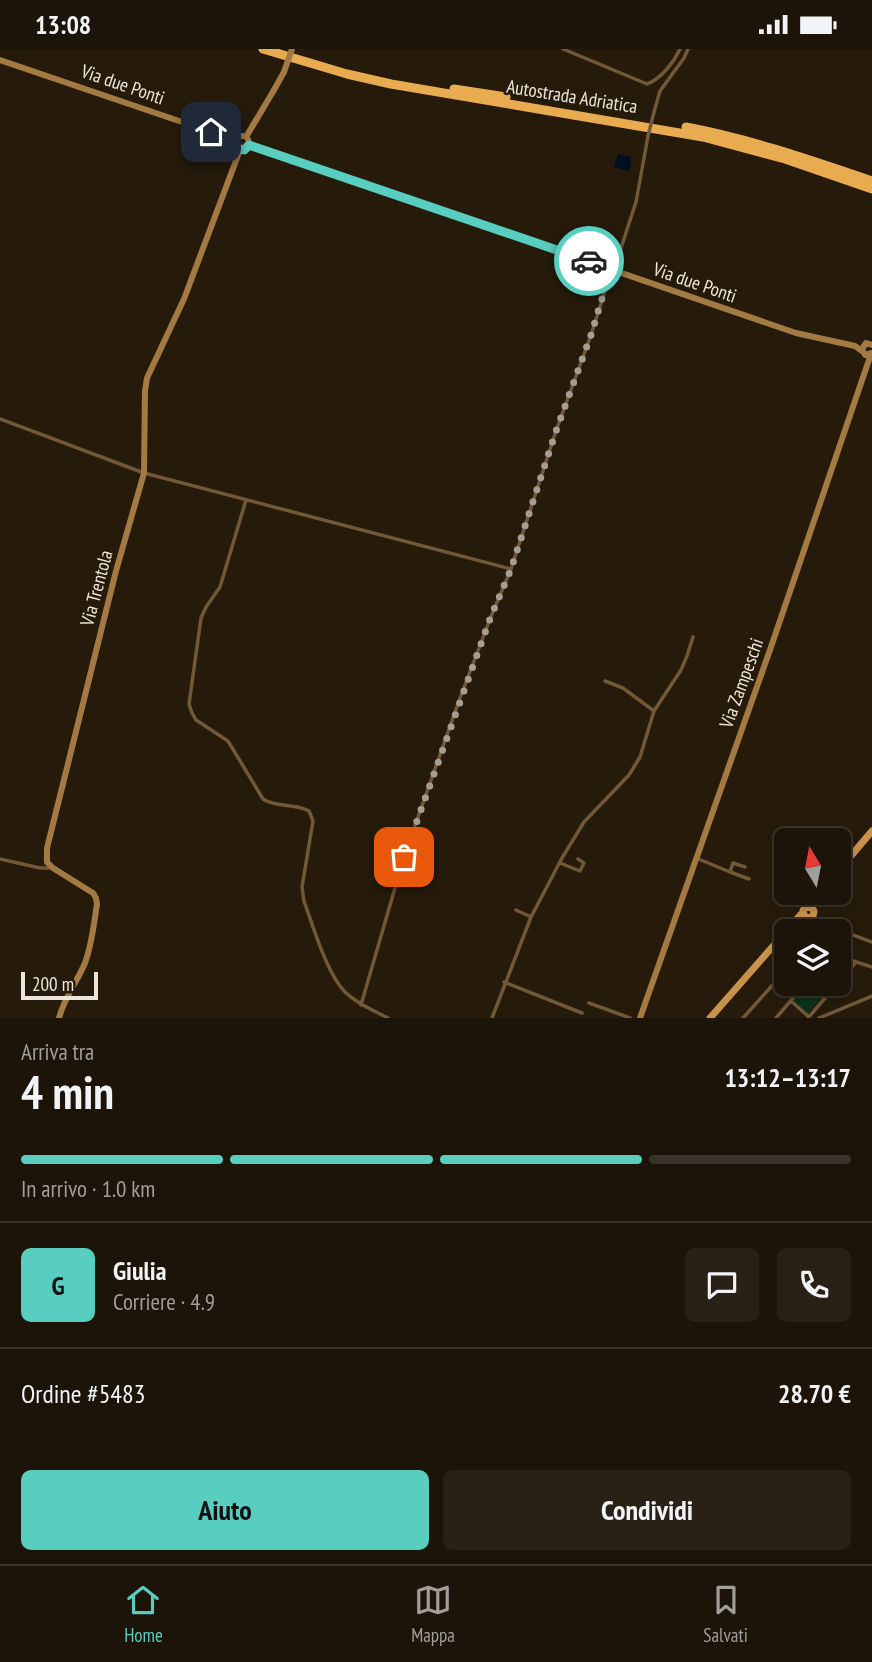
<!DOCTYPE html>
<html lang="it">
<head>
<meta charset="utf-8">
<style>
  :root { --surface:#1c1408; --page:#292116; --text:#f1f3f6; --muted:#a09e9c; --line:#3a3329; --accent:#58cec0 }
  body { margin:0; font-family:"PT Sans Narrow",sans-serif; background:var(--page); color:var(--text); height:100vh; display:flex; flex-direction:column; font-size:26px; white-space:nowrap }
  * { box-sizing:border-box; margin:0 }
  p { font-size:23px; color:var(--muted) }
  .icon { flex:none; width:38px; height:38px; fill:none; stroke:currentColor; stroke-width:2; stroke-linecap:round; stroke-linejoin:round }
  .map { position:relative; height:969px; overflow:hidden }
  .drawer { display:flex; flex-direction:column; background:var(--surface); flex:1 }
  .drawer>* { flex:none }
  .needle { width:46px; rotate:350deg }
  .buttons { position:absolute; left:774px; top:779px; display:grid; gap:14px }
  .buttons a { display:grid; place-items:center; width:77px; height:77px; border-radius:10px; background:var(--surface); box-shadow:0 4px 10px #0003,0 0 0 2px var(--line); font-size:35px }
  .scale { position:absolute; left:21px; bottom:18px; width:77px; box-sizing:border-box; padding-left:7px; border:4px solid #ede5db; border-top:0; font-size:19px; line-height:24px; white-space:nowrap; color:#ede5db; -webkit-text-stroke:5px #261b0b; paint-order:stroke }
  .pin { position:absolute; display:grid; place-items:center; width:60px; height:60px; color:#fff; margin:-30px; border-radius:14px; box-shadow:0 4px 10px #0006 }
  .courier { position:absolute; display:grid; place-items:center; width:70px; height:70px; margin:-35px; border:5px solid #58cec0; border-radius:50%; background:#fff; color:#222; box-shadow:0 2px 9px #0007 }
  .summary em { font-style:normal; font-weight:700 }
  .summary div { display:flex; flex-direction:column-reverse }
  .summary { display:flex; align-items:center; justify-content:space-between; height:119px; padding:0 21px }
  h1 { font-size:46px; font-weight:700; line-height:52px }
  .bar { display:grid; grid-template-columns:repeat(4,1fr); gap:10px 7px; align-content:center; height:84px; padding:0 21px }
  .bar i { height:9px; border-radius:5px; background:var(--line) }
  .bar .current { background:var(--accent) }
  .bar p { grid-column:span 4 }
  .line { display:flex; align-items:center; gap:18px; padding:0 21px; border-top:2px solid var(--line) }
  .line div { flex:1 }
  .round { display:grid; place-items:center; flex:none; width:74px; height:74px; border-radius:10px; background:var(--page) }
  .primary-button { display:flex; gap:14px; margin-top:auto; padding:14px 21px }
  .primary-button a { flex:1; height:80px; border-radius:10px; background:var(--accent); color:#111; font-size:28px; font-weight:700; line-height:80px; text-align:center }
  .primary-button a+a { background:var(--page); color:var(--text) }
  .status { display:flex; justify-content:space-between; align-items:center; height:49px; padding:0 35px; background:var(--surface); direction:ltr }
  .status svg { height:19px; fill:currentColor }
  .menu { display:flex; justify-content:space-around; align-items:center; height:98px; border-top:2px solid var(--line); background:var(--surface); font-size:19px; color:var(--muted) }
  .menu a { display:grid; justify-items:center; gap:4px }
  .menu .current { color:var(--accent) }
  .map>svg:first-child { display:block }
</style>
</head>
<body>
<div class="status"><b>13:08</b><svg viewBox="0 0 49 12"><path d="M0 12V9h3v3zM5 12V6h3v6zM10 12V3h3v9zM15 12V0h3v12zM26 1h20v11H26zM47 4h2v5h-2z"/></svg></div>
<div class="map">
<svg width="872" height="969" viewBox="0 0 872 969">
  <rect width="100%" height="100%" fill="#261b0b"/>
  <path fill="#0c3119" d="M806 938 820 950 807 965 794 952Z"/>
  <path fill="#000f23" d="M618 105 631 108 630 122 614 118Z"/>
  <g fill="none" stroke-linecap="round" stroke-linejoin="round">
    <path stroke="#715837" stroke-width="3.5" d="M563 0 647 35C661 30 674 13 680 0
      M654 63 660 42 684 9 688 0
      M0 370 144 424 511 520
      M246 451 220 538 206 558 201 569 189 655 192 664 196 671 228 692 263 750C276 759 296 754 309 762L313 772 302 838 304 852C313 877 327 925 345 943 357 955 373 961 388 969
      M605 632 623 639 654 662
      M696 809 730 823
      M0 810 40 819H51
      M560 814 580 822 584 814 578 810
      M745 818 733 814 730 823 749 830
      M516 861 531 868
      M808 869 872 893
      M819 882 824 876
      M838 907 872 918
      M780 927 786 931
      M504 933 582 964
      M789 934 798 942
      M808 934 824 950
      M838 934 856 913
      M791 952 809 968
      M589 954 630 969
      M361 956 404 808 460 649 490 570 511 520 556 382 591 286 612 220 621 199 636 153 648 87
      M492 969 531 868 562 809 584 773 629 726 640 708 654 662 681 621 687 607 693 588
      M743 969 786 921
      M776 969 806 934
      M808 969 838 934
      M819 969 872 947"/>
    <path stroke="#a27a42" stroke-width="6" d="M0 11 235 91
      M235 94a7 7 0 1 1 14 0a7 7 0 1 1-14 0Z
      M246 88 274 41
      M249 96 796 284 855 297 862 302
      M872 296 866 294 862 300 865 306 872 304
      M59 969C64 949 77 933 85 914 92 895 94 874 97 855L96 849 93 844 53 819 47 813V799L116 522 144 424 145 342 147 329 184 250 240 101
      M640 969 771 598 871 305"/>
    <path stroke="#c7934a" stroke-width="7" d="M838 822 872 782
      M807 858 812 859 814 862 813 867 810 869 804 867 803 861 810 856 820 844
      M710 969 803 863"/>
    <path stroke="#e9ab50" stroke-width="9" d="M263 0 347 25 391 35 703 88 785 110 872 140
      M454 40 506 48
      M686 78C750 90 810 111 872 132"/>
    <path stroke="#715837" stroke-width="3.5" d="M648 87 654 63"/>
    <path stroke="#a27a42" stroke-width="6" d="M274 41 284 23 292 0"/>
  </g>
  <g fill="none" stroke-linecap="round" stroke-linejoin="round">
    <path stroke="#a79e92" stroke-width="7" stroke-dasharray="0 12.6" d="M404 808 490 570 511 520 556 382 591 286 611 220 589 212"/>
    <path stroke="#58cec0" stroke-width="9" d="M211 83 235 91V96L240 100 244 101 249 96 589 212"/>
  </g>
  <g text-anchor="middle" stroke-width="5" stroke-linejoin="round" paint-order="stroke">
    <g font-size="19" fill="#ede5db" stroke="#261b0b">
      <text transform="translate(123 35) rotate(19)" y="7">Via due Ponti</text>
      <text transform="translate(572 47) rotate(9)" y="7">Autostrada Adriatica</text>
      <text transform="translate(695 233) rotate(19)" y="7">Via due Ponti</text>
      <text transform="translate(96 539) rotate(-75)" y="7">Via Trentola</text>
      <text transform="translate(741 634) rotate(-70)" y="7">Via Zampeschi</text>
    </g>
  </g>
</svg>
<div class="buttons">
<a><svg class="needle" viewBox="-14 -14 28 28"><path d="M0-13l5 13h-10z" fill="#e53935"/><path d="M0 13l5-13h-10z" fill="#a09e9c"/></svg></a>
<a><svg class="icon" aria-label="layers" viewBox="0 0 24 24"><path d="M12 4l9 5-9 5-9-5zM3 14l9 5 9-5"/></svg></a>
</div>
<div class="scale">200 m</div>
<div class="pin" style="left:404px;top:808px;background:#ea580c"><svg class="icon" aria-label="bag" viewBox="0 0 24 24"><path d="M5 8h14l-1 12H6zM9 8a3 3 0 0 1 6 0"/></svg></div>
<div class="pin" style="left:211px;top:83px;background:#1f2937"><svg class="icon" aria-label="home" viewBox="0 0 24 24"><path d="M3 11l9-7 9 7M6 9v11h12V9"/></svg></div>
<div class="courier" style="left:589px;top:212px"><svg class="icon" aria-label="car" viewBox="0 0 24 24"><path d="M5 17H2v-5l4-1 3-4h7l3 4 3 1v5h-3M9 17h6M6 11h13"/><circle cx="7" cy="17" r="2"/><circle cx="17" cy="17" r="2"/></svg></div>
</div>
<section class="drawer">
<div class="summary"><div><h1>4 min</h1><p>Arriva tra</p></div><em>13:12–13:17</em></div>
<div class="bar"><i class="current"></i><i class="current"></i><i class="current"></i><i></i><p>In arrivo · 1.0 km</p></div>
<div class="line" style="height:126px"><b class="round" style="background:var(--accent);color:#111">G</b><div><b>Giulia</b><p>Corriere · 4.9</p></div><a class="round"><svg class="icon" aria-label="chat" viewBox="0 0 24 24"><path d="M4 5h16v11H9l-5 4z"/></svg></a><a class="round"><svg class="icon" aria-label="phone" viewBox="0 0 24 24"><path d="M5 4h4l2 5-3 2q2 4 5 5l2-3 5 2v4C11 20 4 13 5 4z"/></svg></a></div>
<div class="line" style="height:91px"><div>Ordine #5483</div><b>28.70 €</b></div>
<div class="primary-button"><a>Aiuto</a><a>Condividi</a></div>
</section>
<nav class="menu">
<a class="current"><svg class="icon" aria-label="home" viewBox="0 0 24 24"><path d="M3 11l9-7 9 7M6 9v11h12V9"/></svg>Home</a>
<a><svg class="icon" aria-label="map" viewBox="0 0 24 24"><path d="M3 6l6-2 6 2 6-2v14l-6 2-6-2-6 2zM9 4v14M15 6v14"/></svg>Mappa</a>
<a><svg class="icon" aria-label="saved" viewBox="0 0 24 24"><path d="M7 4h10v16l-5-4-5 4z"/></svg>Salvati</a>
</nav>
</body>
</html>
